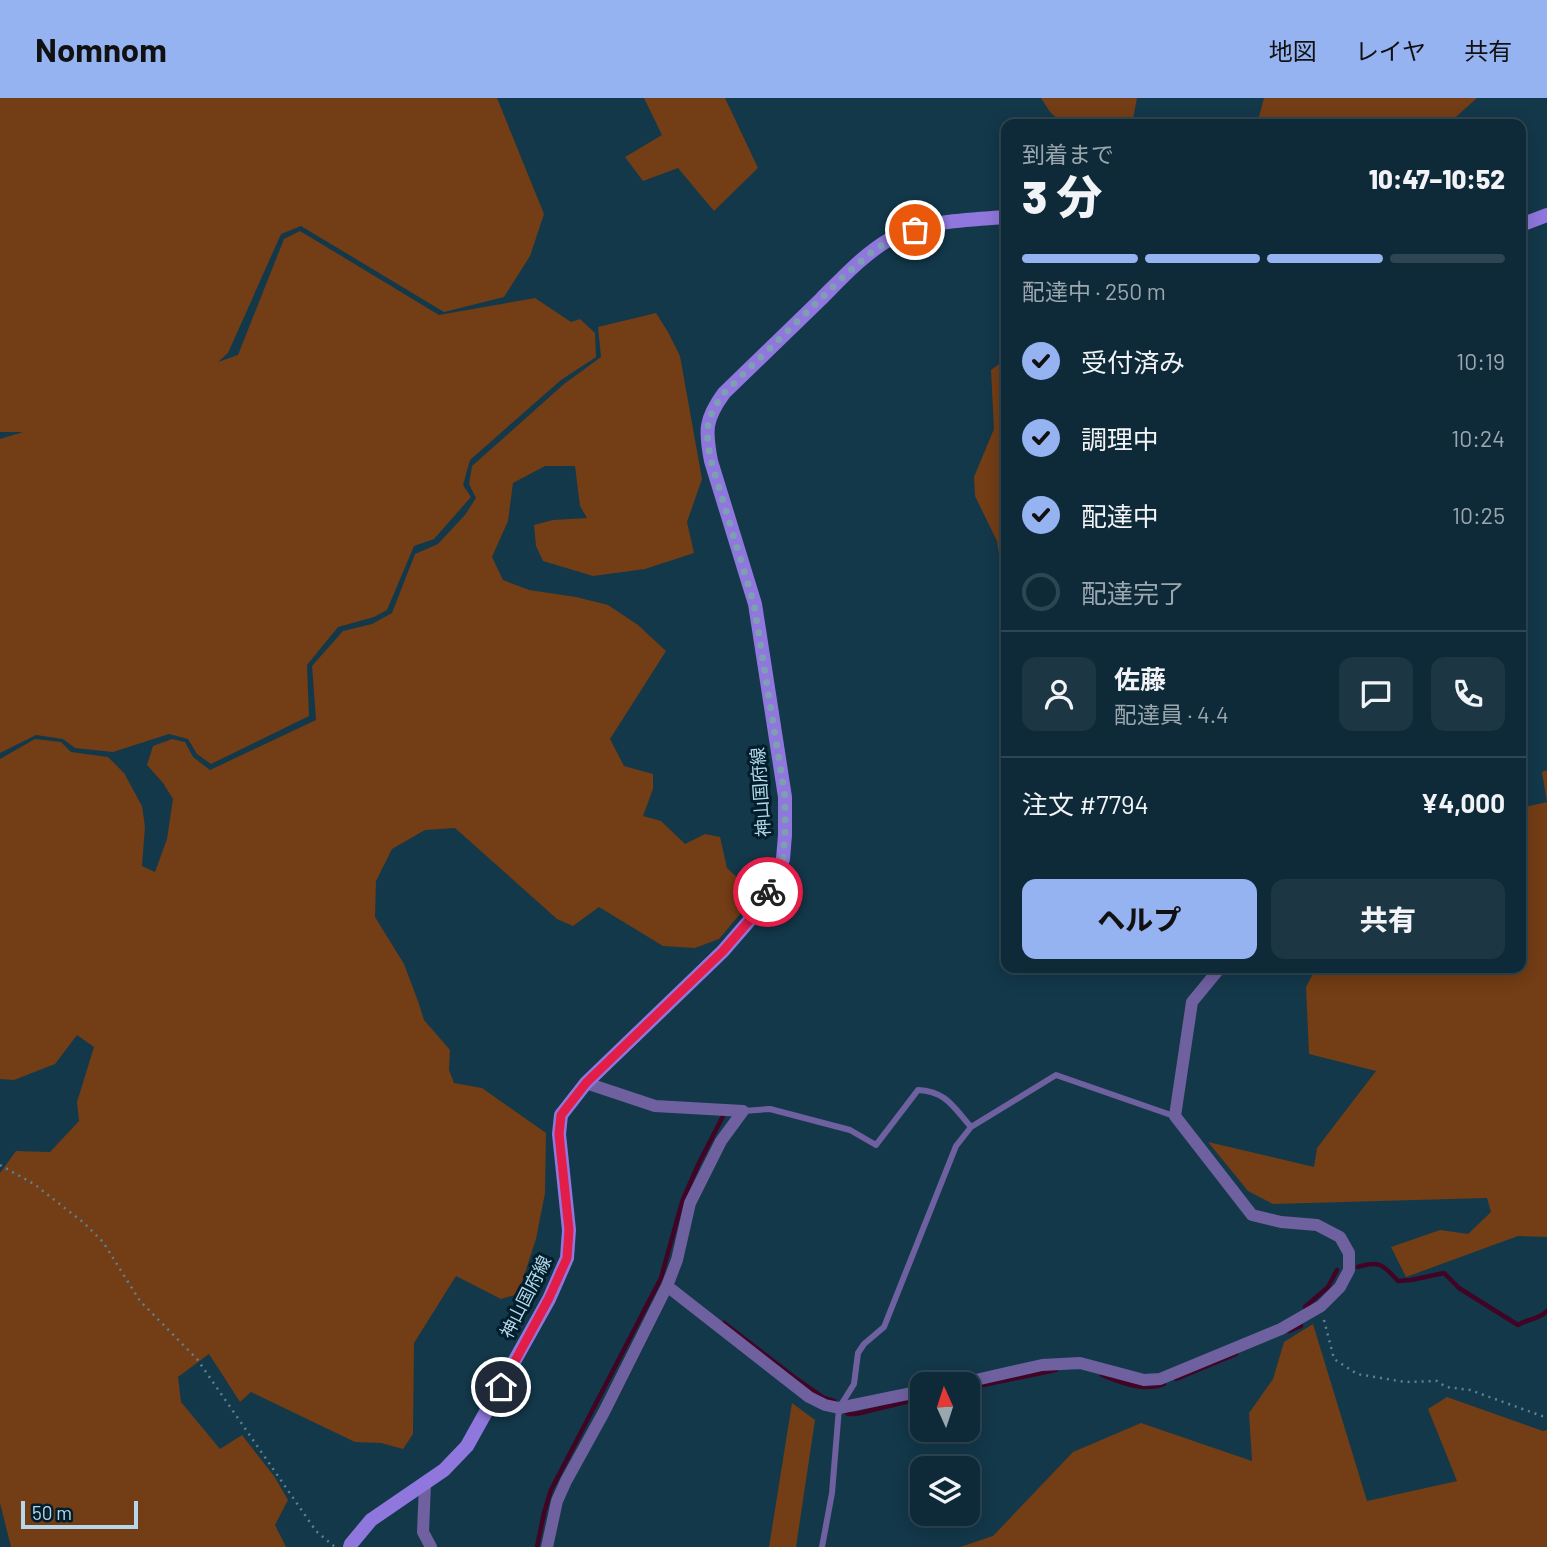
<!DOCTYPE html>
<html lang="ja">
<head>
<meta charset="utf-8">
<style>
  :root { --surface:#0e2a38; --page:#1c3643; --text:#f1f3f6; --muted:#9ba7ae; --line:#2e4653; --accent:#95b2f1 }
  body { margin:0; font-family:Barlow,"Noto Sans JP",sans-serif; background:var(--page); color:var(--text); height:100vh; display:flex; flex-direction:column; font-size:26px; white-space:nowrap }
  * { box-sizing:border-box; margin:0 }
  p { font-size:23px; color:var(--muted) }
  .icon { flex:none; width:38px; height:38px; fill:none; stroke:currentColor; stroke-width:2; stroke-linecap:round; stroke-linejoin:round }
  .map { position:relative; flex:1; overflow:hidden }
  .panel { position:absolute; left:1001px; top:21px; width:525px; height:854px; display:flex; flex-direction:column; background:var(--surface); border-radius:14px; box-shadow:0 4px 18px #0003,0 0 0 2px var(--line) }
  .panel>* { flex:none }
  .needle { width:46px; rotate:357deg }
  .fabs { position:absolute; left:910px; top:1274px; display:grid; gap:14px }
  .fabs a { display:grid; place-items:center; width:70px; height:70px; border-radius:14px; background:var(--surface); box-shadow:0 4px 18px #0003,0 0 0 2px var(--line); font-size:35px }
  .scale { position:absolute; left:21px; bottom:18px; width:117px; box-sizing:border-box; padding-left:7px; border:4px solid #b6d7ea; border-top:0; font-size:19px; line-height:24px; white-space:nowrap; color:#b6d7ea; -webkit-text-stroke:5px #021e2c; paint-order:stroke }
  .pin { position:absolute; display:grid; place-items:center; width:60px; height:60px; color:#fff; margin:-30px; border:4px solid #fff; border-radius:50%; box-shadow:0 2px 7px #0007 }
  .courier { position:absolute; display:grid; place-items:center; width:70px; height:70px; margin:-35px; border:5px solid #e11d48; border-radius:50%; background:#fff; color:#222; box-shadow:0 2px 9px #0007 }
  .summary em { font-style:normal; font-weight:800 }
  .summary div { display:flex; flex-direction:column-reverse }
  .summary { display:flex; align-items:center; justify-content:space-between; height:119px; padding:0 21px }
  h1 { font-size:46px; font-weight:800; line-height:52px }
  .bar { display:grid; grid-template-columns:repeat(4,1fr); gap:10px 7px; align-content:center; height:84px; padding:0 21px }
  .bar i { height:9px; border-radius:5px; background:var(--line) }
  .bar .active { background:var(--accent) }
  .bar p { grid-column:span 4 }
  .line { display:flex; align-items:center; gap:18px; padding:0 21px; border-top:2px solid var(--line) }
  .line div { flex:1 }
  .round { display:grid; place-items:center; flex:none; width:74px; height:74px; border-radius:14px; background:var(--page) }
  ol { padding:0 21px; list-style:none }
  li { display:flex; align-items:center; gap:21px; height:77px }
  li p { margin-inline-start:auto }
  li .icon { padding:7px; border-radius:50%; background:var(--accent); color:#111; stroke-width:4 }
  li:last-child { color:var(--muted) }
  li i { width:38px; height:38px; border:4px solid var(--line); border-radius:50% }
  .primary-button { display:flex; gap:14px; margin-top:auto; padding:14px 21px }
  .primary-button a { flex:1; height:80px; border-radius:14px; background:var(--accent); color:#111; font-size:28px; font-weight:800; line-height:80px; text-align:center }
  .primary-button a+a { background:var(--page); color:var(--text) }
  header { display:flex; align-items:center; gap:42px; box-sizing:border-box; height:98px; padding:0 35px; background:var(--accent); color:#111 }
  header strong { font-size:33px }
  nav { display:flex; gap:38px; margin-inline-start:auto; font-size:24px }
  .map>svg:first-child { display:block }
</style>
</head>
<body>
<header>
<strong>Nomnom</strong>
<nav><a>地図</a><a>レイヤ</a><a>共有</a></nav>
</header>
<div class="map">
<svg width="1547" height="1449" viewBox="0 0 1547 1449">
  <rect width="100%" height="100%" fill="#13384a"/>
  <path fill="#733d15" d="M0 0H497L544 116 530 158 504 199 444 214 301 128 281 136 228 255 218 264 238 257 284 141 300 133 439 217 535 200 571 224 580 221 595 235 596 259 561 282 470 362 463 387 471 399 434 441 414 448 387 512 374 519 338 529 307 567 309 618 211 666 197 656 188 641 169 636 113 654 75 650 63 641 36 637 0 655V341L23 334H0Z
    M644 0H725L758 70 714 113 678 70 643 83 625 59 662 37Z
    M1041 0H1137L1132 26H1063L1050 14Z
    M1264 0H1477L1448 26H1257Z
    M656 215 668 234 680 258 702 381 687 424 694 455 645 471 593 478 543 463 536 448 534 427 553 422 587 420 580 408 575 368H545L513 385 508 423 492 459 503 482 529 492 576 499 608 507 638 527 666 553 610 641 624 668 653 676V691L643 718 661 723 685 746 705 736 720 739 727 770 756 797 719 841 695 850 663 848 599 809 573 828 557 821 455 730 425 732 392 751 376 783 375 819 404 866 418 903 424 922 450 952 449 972 454 985 482 990 546 1035 545 1095 536 1141 518 1196 501 1201 456 1178 414 1245 413 1336 403 1351 381 1345 355 1344 251 1294 240 1304 209 1256 178 1279 181 1304 220 1351 242 1337 274 1378 288 1402 275 1427 286 1449H11L0 1405V1075L16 1053 50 1054 79 1023 77 1004 94 949 77 937 55 966 14 982 0 981V661L35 641 61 644 71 654 108 659 124 675 142 708 145 729 142 768 155 774 167 741 173 701 163 685 147 667 153 648 172 641 185 644 193 659 210 672 316 622 312 568 343 533 372 526 392 515 415 456 438 446 465 417 476 400 469 386 472 368 564 286 601 259 598 229Z
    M1006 261V502L997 443 975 398 974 379 994 331 991 272Z
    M1547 672V1139L1518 1138 1406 1179 1391 1149 1440 1132 1468 1136 1491 1114 1487 1100 1273 1106 1248 1093 1208 1044 1314 1069 1317 1050 1376 973 1309 956 1306 889 1316 870H1521V710L1547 704 1542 674Z
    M1313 1226 1367 1403 1457 1383 1428 1311 1447 1299 1543 1333 1547 1332V1449H960L993 1438 1073 1354 1141 1325 1252 1363 1249 1315 1273 1281 1284 1244Z
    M792 1305 815 1322 796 1449H769Z"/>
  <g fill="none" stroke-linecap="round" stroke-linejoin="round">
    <path stroke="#410425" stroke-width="4.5" d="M1358 1169C1380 1162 1383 1167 1398 1183L1411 1182 1444 1175 1459 1190 1518 1227C1527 1221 1540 1221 1547 1213
      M1305 1209 1328 1189 1337 1172
      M724 1225 794 1279 824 1300 834 1303
      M1289 1233 1301 1228
      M1102 1277C1123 1285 1143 1294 1164 1286
      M1176 1281 1236 1256
      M968 1290 1056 1272
      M846 1314 848 1316H856L922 1300
      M537 1449 544 1415 551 1392 661 1180 682 1104 698 1067 723 1018"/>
    <path stroke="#5e8193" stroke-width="2.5" stroke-dasharray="2 5" stroke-linecap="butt" d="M0 1067 34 1086 84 1125 103 1144 140 1203 197 1261 316 1433 335 1449
      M1324 1222 1334 1261 1357 1276 1405 1284 1437 1283 1446 1289 1470 1292 1542 1318H1547"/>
    <path stroke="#6f60a0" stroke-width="6" d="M743 1013 770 1011 850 1032 876 1047 918 992C946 993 954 1010 971 1029
      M822 1449 832 1395 839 1310 854 1286 858 1255 864 1246 884 1229 956 1048 971 1029 1056 977 1174 1018"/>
    <path stroke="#6f60a0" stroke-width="12" d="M586 985 655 1008 743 1013
      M667 1188 809 1299 825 1307 839 1310 922 1293
      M958 1286 1042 1267 1080 1265 1144 1282 1160 1281 1281 1231 1321 1208 1340 1189 1349 1172V1155L1340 1139 1317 1127 1281 1124 1252 1117 1175 1018 1192 904 1220 870
      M425 1386 423 1434 431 1449
      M547 1449 557 1403 566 1383 604 1314 667 1188 677 1162 690 1105 721 1043 743 1013"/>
    <path stroke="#9077dd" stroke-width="14" d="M1521 127 1547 117
      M350 1449 351 1446 371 1422 444 1372 467 1348 549 1201 567 1160 569 1132 559 1036 561 1017 586 985 723 853 761 809 783 761 785 737V699L755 506 711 363C705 332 705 321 724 295 756 264 788 233 821 201 842 180 864 156 890 141 925 122 968 122 1006 119"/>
  </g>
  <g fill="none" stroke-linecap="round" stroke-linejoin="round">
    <path stroke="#7d9fb2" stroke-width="7" stroke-dasharray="0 12.6" d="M768 794 783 761 785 737V699L754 506 711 363C705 332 705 321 724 295L843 179 872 154 891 141 915 132"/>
    <path stroke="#e11d48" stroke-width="9" d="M501 1289 549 1200 567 1160 569 1132 559 1036 561 1017 586 985 723 853 761 809 768 794"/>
  </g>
  <g text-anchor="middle" stroke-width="6" stroke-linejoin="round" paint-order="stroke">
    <g font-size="18" fill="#b6d7ea" stroke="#021e2c">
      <text transform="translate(761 694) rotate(-94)" y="6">神山国府線</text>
      <text transform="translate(526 1199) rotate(-63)" y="6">神山国府線</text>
    </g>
  </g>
</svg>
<div class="fabs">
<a><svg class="needle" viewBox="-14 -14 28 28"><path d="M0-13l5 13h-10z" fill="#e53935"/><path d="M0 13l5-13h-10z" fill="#9ba7ae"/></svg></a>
<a><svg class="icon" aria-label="layers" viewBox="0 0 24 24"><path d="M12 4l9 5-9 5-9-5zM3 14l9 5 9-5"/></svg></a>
</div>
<div class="scale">50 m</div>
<div class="pin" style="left:915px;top:132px;background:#ea580c"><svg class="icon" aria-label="bag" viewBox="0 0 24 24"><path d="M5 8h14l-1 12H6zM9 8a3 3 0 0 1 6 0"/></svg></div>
<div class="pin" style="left:501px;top:1289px;background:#1f2937"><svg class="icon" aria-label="home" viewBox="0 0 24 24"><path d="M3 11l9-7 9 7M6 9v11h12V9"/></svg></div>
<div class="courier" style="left:768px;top:794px"><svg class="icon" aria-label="bike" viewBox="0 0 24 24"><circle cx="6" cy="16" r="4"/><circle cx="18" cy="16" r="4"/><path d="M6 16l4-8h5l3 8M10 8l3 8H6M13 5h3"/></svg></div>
<section class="panel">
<div class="summary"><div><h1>3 分</h1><p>到着まで</p></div><em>10:47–10:52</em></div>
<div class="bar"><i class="active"></i><i class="active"></i><i class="active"></i><i></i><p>配達中 · 250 m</p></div>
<ol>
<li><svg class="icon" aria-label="check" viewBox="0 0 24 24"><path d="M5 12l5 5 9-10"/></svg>受付済み<p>10:19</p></li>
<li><svg class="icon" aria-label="check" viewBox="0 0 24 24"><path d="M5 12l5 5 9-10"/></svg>調理中<p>10:24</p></li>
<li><svg class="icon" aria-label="check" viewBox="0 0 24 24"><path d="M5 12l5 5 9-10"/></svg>配達中<p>10:25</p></li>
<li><i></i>配達完了</li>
</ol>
<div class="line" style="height:126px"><a class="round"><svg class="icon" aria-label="person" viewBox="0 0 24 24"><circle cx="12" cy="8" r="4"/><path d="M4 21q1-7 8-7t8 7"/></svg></a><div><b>佐藤</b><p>配達員 · 4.4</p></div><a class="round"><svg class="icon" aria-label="chat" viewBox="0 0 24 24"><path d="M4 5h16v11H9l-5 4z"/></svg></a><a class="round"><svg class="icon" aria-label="phone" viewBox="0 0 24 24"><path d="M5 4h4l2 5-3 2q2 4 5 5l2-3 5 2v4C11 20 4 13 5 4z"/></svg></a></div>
<div class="line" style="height:91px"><div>注文 #7794</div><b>¥4,000</b></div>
<div class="primary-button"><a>ヘルプ</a><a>共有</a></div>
</section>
</div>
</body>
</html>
